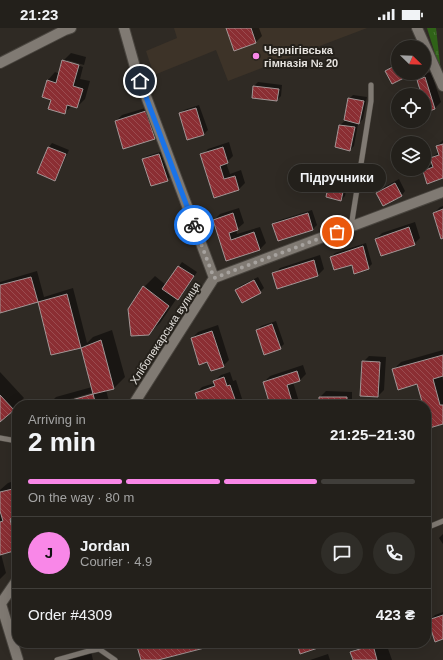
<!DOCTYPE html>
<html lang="en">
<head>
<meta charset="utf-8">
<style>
  :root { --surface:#23201b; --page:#2f2d28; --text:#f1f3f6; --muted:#a3a3a3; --line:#403e3a; --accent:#f987e8 }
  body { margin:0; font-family:Arial,sans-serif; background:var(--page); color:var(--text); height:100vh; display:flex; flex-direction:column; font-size:15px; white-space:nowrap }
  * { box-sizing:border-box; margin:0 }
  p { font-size:13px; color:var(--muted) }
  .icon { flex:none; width:22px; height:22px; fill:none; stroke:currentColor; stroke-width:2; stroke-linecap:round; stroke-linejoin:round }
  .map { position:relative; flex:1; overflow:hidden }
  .drawer { position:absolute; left:12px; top:372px; width:419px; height:248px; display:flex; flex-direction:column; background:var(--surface); border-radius:16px; box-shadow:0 4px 16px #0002,0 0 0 1px var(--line) }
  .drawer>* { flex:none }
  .needle { width:26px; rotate:113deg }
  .buttons { position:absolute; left:391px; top:12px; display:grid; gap:8px }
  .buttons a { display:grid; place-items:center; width:40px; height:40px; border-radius:50%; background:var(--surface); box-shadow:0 4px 16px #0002,0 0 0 1px var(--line); font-size:20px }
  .pin { position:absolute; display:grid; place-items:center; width:34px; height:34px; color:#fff; margin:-17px; border:2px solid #fff; border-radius:50%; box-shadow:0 1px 4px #0007 }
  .courier { position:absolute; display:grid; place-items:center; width:40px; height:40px; margin:-20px; border:3px solid #1a73e8; border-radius:50%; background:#fff; color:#222; box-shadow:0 1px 5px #0007 }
  .bubble { position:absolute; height:28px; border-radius:14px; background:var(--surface); box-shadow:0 4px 16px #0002,0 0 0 1px var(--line); font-size:13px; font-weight:800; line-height:28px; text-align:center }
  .overview em { font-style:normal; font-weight:800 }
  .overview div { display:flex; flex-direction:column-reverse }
  .overview { display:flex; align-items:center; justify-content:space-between; height:68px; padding:0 16px }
  h1 { font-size:26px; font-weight:800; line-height:30px }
  .bar { display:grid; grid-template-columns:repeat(4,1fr); gap:6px 4px; align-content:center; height:48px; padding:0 16px }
  .bar i { height:5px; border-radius:3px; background:var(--line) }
  .bar .active { background:var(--accent) }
  .bar p { grid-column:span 4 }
  .line { display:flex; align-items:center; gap:10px; padding:0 16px; border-top:1px solid var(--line) }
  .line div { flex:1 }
  .round { display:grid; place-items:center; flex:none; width:42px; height:42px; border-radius:21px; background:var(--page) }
  .status { display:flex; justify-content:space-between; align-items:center; height:28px; padding:0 20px; background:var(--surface); direction:ltr }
  .status svg { height:11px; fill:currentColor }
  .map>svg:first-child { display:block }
</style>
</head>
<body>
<div class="status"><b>21:23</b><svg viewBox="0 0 49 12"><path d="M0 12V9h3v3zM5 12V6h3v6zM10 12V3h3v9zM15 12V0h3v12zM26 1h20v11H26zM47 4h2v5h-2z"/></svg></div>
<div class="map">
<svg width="443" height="632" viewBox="0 0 443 632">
  <defs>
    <pattern id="grass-tufts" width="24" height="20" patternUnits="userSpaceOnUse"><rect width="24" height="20" fill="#306318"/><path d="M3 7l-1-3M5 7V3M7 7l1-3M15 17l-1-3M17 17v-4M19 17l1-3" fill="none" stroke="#4e7939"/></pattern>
    <pattern id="building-back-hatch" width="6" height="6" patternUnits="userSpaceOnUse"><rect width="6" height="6" fill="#8b2e33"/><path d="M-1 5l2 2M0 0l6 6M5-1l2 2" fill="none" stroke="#9b4c50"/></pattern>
  </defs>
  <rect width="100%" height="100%" fill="#2f2a24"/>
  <path fill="#3d3328" d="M174 0H367L228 53 216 22 154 47 146 23 177 10Z"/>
  <path fill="url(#grass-tufts)" d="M427 0H436L441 45Z"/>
  <path fill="#0007" d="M227 0H259L262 8 256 14Z
    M71 25 86 29 84 37 67 32V34L83 39 80 51 90 53 85 71 77 79 72 78 64 85 52 71 48 52 55 44 60 46 63 33Z
    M398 35V45H411L393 54 387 43 390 39Z
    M431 44 441 74 435 80 424 84V67H413L412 65 420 58 418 52 424 46Z
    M258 54 282 57 281 68 277 72 253 69 254 58Z
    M353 67 367 69 363 91 358 96 354 118 350 122 337 118 340 97 345 93 349 71Z
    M199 77 208 102 204 106 180 86 184 82Z
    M152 78 161 104 154 110 116 93 122 87Z
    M443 112V149L424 143 430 137 433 136 431 130 439 124 437 118Z
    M229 114 233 128 226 135 230 146 241 142 245 155 239 161 215 168 202 127 208 121Z
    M52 115 69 122 58 147 54 151 38 145 49 119Z
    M163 123 171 148 167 152 143 131 147 128Z
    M335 143 349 146 345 168 341 172 331 147Z
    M399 151 405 163 402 167 383 177 377 165 381 161Z
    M443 178V209L434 185 440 179Z
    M239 180 244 195 236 202 237 206 260 199 266 215 260 221 227 232 214 192 220 186Z
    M312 182 317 197 313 201 278 212 273 196 277 193Z
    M415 194 420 210 414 216 376 211 382 205Z
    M366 215 372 236 368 240 331 229 335 225Z
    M320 227 324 241 318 247 278 260 274 246 280 240Z
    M182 234 197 244 182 267 178 271 177 270 160 295 148 306 144 259 155 248 166 257Z
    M37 243 44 269 73 260 87 315 93 309 112 302 125 349 114 360 106 362 110 377H57L98 365V363L56 375V377H48L56 369 92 359 82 319 52 326 39 273 0 284V254Z
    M258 249 264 260 260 264 236 262 240 258Z
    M276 293 284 316 280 320 257 302 261 298Z
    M218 297 229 332 223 338 208 333 192 310 198 304Z
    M443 322V347L442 348 443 353V395L426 400V377H424L418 355 393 342 401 334Z
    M369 328 386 329 384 362 378 368 363 334Z
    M303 337 306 346 300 352 293 354 300 377H271L264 354 270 348Z
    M0 344 24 370 0 393Z
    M230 344 233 353 236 352 244 377H200L196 365 202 359 215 355 214 353 221 347Z
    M326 363 352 364V374L349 377H320V369Z
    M17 452V521L1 526 6 545 0 551V486H2L0 479V462L8 455Z
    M443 506V516L439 510Z
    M443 584V610L429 593 435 587Z
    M298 615H321L317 619Z
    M361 615H386L392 632H354L352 625Z
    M91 624 93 632H66Z
    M328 626 330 632H310Z"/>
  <path fill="url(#building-back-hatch)" stroke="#a29696" d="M226 0H251L256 15 234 23Z
    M62 32 79 37 73 58 83 61 77 80 67 77 65 86 48 81 51 72 42 69 47 52 56 55Z
    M398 36V45L412 46 392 56 385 43Z
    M425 49 435 81 424 85V67H412L411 64 420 62 417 52Z
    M253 58 279 61 277 73 252 70Z
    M348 70 364 73 359 96 344 92Z
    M196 80 204 107 187 112 179 85Z
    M146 83 155 111 123 121 115 93Z
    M339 97 355 99 350 123 335 119Z
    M443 116V150L427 156 423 143 433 139 430 130 439 127 436 118Z
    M48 119 66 126 55 153 37 145Z
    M223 119 228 135 220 138 224 151 235 148 239 162 214 170 200 126Z
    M159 126 168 153 151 158 142 131Z
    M330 147 346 150 341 173 326 169Z
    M395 155 402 168 383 178 376 165Z
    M443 181V210L441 211 433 185Z
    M233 185 238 202 229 205 231 212 254 204 260 222 226 233 213 192Z
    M308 185 313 202 278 213 272 196Z
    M409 199 415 217 381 228 375 211Z
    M363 218 369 241 354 246 352 237 334 242 330 229Z
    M314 232 318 248 277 261 272 245Z
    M178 238 194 248 178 272 162 261Z
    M31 249 38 274 0 285V257Z
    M254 252 261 265 242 275 235 262Z
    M143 258 169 278 149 307 131 308 128 281Z
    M67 266 81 320 51 327 38 274Z
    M272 296 281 321 264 327 256 302Z
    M212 303 224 339 211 343 207 334 199 337 191 310Z
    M101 312 114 361 93 366 81 320Z
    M443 327V348L433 351 440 377H443V396L426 401V377H423L417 356 398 362 392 341Z
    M362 333 380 334 378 369 360 368Z
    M297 343 300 353 287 357 293 377H270L263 354Z
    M224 349 227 358 230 357 237 377H199L195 365 215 358 213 353Z
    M93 366 96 377H54Z
    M0 367 14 382 0 394Z
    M319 369H347V377H319Z
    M17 460V490L10 491 17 522 0 527V494L3 493 0 483V464Z
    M443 587V611L435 614 428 592Z
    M136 615H216V617L158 632H141Z
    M297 615H316L318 620 300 626Z
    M373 617 377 632H353L350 624Z"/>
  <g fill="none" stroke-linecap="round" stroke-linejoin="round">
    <defs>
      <path id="service" d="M351 199 371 73V57
        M0 410 17 413
        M431 498 443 493
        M57 632 89 623 99 621 115 632"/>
      <path id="minor" d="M124 0 135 39 214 250
        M417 0 443 58
        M0 35 65 2 71 0
        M133 377 214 250 443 164
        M1 576 18 632
        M0 577 17 552"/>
    </defs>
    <use href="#service" stroke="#49453f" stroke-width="6"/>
    <use href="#minor" stroke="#49453f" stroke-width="12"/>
    <use href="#service" stroke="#807a73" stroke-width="5"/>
    <use href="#minor" stroke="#807a73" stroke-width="10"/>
  </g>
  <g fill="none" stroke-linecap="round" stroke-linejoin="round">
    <path stroke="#a6a29e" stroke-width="4" stroke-dasharray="0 7.2" d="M194 197 214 250 337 204"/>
    <path stroke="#1a73e8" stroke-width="5" d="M140 53 194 197"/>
  </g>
  <circle fill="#f987e8" stroke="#25211b" stroke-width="1.5" cx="256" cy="28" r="4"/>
  <g text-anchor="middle" stroke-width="4" stroke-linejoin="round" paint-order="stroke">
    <g font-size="11" font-weight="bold" fill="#e6e3df" stroke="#25211b" text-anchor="start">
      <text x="264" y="26">Чернігівська<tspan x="264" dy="13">гімназія № 20</tspan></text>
    </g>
    <g font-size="11" fill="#e6e3df" stroke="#25211b">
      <text transform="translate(165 305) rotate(-57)" y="4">Хлібопекарська вулиця</text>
    </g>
  </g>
</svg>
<div class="buttons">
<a><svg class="needle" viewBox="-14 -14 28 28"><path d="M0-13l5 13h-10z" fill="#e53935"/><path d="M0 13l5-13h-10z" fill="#a3a3a3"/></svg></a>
<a><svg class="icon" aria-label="locate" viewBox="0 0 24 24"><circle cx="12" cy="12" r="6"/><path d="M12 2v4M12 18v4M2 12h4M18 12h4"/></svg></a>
<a><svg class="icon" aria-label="layers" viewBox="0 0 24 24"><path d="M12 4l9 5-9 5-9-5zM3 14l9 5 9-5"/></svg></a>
</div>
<div class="pin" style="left:337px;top:204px;background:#ea580c"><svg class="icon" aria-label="bag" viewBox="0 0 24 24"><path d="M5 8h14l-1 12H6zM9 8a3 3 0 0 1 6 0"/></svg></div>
<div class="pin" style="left:140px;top:53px;background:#1f2937"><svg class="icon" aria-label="home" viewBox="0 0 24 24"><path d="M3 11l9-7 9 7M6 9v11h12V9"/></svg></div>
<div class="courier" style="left:194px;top:197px"><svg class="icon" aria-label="bike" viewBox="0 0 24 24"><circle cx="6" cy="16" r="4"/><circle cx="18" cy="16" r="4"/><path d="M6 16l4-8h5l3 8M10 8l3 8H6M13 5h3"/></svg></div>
<div class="bubble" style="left:288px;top:136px;width:98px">Підручники</div>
<section class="drawer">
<div class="overview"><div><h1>2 min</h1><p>Arriving in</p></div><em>21:25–21:30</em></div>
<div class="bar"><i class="active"></i><i class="active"></i><i class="active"></i><i></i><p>On the way · 80 m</p></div>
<div class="line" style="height:72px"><b class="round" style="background:var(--accent);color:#111">J</b><div><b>Jordan</b><p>Courier · 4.9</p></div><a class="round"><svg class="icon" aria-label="chat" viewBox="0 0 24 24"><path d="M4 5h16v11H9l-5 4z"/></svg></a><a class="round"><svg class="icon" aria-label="phone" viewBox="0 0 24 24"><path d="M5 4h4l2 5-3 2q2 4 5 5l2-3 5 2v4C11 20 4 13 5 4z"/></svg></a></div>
<div class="line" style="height:52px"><div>Order #4309</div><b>423 ₴</b></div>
</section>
</div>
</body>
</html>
